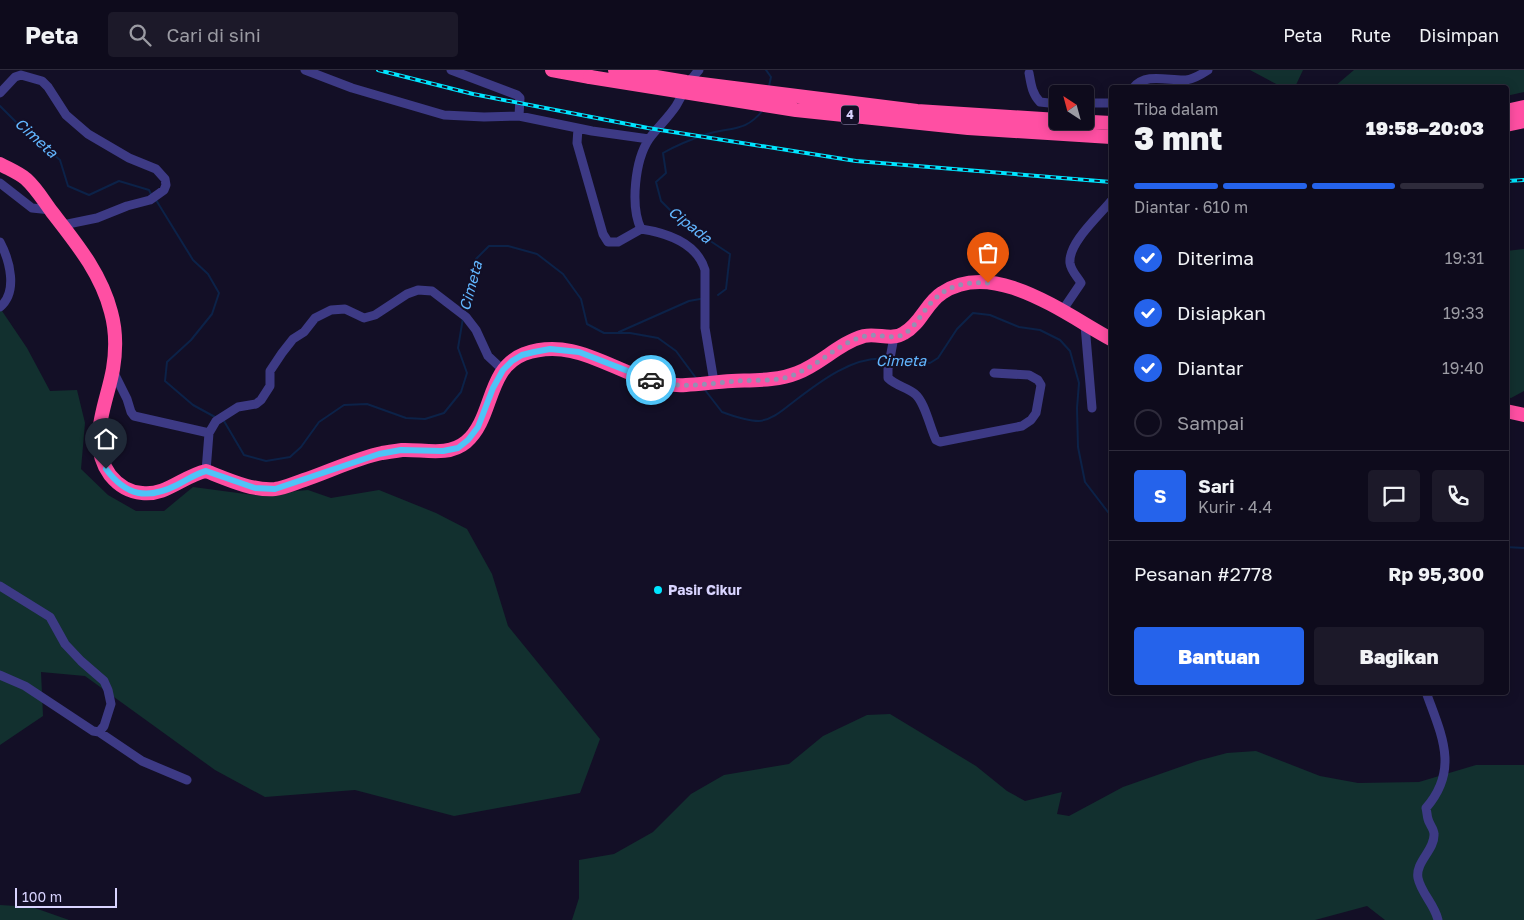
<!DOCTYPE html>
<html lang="id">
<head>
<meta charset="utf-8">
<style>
  :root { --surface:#0e0b1c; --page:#1c1929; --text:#f1f3f6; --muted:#9b9ba3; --line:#2e2b3b; --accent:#2563eb }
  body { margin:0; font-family:"Golos Text",sans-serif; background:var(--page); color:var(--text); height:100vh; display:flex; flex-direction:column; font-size:19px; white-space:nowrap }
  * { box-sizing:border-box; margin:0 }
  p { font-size:16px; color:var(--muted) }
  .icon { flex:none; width:28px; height:28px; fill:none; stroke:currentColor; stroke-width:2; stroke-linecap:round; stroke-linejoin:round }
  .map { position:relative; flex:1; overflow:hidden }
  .details { position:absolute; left:1109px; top:15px; width:400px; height:610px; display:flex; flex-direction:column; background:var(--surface); border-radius:5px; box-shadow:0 2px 12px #0003,0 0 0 1px var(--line) }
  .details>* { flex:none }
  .needle { width:32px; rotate:324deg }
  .controls { position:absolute; left:1049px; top:15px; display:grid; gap:10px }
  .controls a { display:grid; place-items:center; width:45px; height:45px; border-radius:5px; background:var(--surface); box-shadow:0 2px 12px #0003,0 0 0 1px var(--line); font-size:25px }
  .scale { position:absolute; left:15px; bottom:12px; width:102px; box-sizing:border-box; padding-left:5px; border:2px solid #d9d4ff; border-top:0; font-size:14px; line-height:18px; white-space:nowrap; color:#d9d4ff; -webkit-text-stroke:4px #130f26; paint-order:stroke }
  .pin { position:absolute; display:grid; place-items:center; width:42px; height:42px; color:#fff; margin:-51px -21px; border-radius:50% 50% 50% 0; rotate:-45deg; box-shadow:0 0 5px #0007 }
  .pin .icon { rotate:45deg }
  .courier { position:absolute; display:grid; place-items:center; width:50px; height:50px; margin:-25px; border:4px solid #4fc3f7; border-radius:50%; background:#fff; color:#222; box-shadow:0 1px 6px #0007 }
  .summary em { font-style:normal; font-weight:800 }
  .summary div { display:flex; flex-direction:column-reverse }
  .summary { display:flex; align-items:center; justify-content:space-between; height:85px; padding:0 25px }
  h1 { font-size:32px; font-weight:800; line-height:38px }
  .bar { display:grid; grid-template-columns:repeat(4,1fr); gap:8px 5px; align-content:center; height:60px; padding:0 25px }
  .bar i { height:6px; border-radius:4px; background:var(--line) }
  .bar .selected { background:var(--accent) }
  .bar p { grid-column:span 4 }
  .line { display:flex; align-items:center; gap:12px; padding:0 25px; border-top:1px solid var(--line) }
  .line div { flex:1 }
  .round { display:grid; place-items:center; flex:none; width:52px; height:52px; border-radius:5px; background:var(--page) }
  ol { padding:0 25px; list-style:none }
  li { display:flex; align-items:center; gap:15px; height:55px }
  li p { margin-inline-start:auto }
  li .icon { padding:5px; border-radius:50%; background:var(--accent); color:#fff; stroke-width:4 }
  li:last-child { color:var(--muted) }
  li i { width:28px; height:28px; border:2px solid var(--line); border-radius:50% }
  .button { display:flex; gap:10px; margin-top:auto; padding:10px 25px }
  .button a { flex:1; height:58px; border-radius:5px; background:var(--accent); color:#fff; font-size:20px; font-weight:800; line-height:58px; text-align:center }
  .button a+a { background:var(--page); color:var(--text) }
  header { display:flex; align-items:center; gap:30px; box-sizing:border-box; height:70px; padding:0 25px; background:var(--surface); border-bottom:1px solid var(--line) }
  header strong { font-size:24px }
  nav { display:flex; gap:28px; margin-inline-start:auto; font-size:18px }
  .search { width:350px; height:45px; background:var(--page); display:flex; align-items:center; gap:12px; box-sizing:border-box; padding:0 18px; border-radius:5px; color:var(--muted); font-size:19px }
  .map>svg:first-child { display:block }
</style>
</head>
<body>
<header>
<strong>Peta</strong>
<div class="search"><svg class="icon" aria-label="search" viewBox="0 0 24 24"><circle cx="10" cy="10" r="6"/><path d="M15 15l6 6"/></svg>Cari di sini</div>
<nav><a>Peta</a><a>Rute</a><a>Disimpan</a></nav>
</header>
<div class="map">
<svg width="1524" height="850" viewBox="0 0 1524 850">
  <rect width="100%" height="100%" fill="#130f26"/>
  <path fill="#12302f" d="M1250 0H1303L1295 17H1282Z
    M1354 0H1524V22L1506 26V18L1334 17Z
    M1524 179V321L1511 328 1506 327V181Z
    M0 238 27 278 50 321 77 320 85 353 81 399 108 425 136 441H164L193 417 253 425 308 420 331 428 379 420 436 443 467 459 492 504 508 556 600 669 580 723 454 746 355 720 265 727 215 700 85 606 41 602 43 646 0 675Z
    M890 644 976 696 1007 721 1025 731 1062 722 1057 744 1069 746 1123 717 1197 691 1227 683 1256 681 1320 706 1358 713 1419 712 1476 695H1524V850H1385L1367 836 1315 850H572L579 828V790L614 784 653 762 691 724 724 705 789 694 823 666 867 645Z
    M0 835 32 837 69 850H0Z"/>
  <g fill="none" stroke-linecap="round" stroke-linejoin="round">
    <path stroke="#0c2248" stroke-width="2" d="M766 0 771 7 769 16
      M0 36 20 56 60 90 68 116 89 125 119 111 149 120 151 124
      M156 130 193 190 208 204 219 223 212 244 191 270 167 292 165 311 193 335 215 347
      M718 225 726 219 730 184 683 153 661 131 656 112 666 103 663 83C677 75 692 69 707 64 731 57 746 62 763 40
      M465 241 474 213 476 189 489 176H508L537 184 563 204 581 229 587 254 604 263H630L658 268 676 281 696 308
      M619 262 689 231 700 229
      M893 290 930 293 938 288 957 259 973 243 990 245 1019 257 1040 260 1060 270 1070 281 1079 313 1077 338 1078 377 1085 412 1111 446
      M705 320 722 342C733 346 747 351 759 351 772 350 783 340 792 333 818 313 853 285 888 289
      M222 350 224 351 244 385 266 391 290 387 301 377 319 352 344 335 367 334 406 348 425 349 444 343 461 322 467 303 458 278 463 248
      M1506 477 1524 478"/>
    <path stroke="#3d3a85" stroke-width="9" d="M305 0 352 18 444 45 484 47 519 46 592 61 649 69
      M451 0 517 25 520 28 519 46
      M699 0C689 10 683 24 676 36 668 48 657 58 649 69 635 90 630 136 641 159 667 163 697 173 705 200V258L714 312
      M1029 3C1031 14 1032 24 1040 32L1058 34
      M1133 18C1146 2 1168 11 1186 10 1194 9 1202 4 1208 0
      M0 23 15 7 21 5 42 11 48 17 66 45 88 64 129 88 156 99 165 109 166 115 164 120 150 130 127 136 97 148 63 155
      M1085 33H1111
      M578 58 577 73 603 164 608 172H618L641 159
      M0 113 32 138 51 140
      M0 172C10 191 18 222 0 237
      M1062 241 1081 213C1077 206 1071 201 1070 193 1068 173 1099 146 1111 131
      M1085 255 1092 338
      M894 267 888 299V308C896 316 907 317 915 324 925 332 930 358 936 370L940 372 1022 356 1031 350 1036 343 1041 315 1038 310 1029 305 994 303
      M113 301 127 329 131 342 134 346 209 363
      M206 401 209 363 216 351 238 337 256 334 261 330 270 316V301L282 283 293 269 304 262 315 248 331 240 345 239 364 248 375 245 407 224 418 220 432 221 466 247 476 260 488 286 503 300
      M0 516 50 547 65 574 81 591 104 611 108 620 111 634 104 656 99 662 93 661 25 616 0 605
      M1426 622C1441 664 1460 699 1426 738 1427 742 1427 746 1428 749 1429 754 1434 759 1434 764 1435 780 1415 792 1418 808 1421 823 1435 835 1438 850
      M99 662 142 691 187 710"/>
    <path stroke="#ff4fa3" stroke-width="14" d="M552 0 590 7
      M1506 41 1524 37
      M1073 51 1111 53
      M1506 55 1524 51
      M0 94C9 99 19 103 26 109 37 119 43 130 52 142 76 173 101 203 111 242 116 260 116 281 113 299 107 334 86 372 110 405 118 415 128 422 142 423 166 426 183 406 206 401 227 409 252 421 275 419 284 418 295 413 304 410 328 402 357 388 382 383 388 382 395 381 402 380 423 379 448 387 466 372 494 348 486 299 524 284 584 262 628 319 686 315 701 314 716 312 732 311 754 310 777 311 797 303 821 294 839 273 864 266 878 263 892 271 904 263 921 254 926 233 942 223 994 188 1066 245 1111 269
      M1506 341 1524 345"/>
    <defs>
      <path id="rail" d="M378 0 473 24 648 58 856 91 1111 112
        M1506 111 1524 110"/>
    </defs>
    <use href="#rail" stroke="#00e5ff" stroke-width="4"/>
    <use href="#rail" stroke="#130f26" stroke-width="2" stroke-dasharray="5.5" stroke-linecap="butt"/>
    <path stroke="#ff4fa3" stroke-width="14" d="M615 0 686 12 917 41 1058 50
      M590 7 796 40 968 58 1111 67"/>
  </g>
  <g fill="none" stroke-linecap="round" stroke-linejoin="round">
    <path stroke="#948fb3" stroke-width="5" stroke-dasharray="0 9" d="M651 310C679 320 709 313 738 311 753 310 769 311 784 308 790 307 796 304 802 301 823 291 841 272 865 266 877 263 890 270 902 265 912 260 917 251 923 243 940 218 959 211 988 213"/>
    <path stroke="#4fc3f7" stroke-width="6" d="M106 399C126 426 147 430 177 415 187 410 195 404 206 401L255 418 275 419 379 384 401 380 443 381 458 378 468 370 478 357 493 318 503 300 512 291 522 285 534 282 550 279 579 282 651 310"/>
  </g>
  <circle fill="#00e5ff" stroke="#130f26" stroke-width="2" cx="658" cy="520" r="5"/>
  <g text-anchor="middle" stroke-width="4" stroke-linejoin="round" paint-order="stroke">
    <rect fill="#130f26" stroke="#9e99be" stroke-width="1" x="841" y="35.5" width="18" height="19" rx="4"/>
    <g font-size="12" font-weight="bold" fill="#d9d4ff">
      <text x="850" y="49">4</text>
    </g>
    <g font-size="14" font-weight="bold" fill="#d9d4ff" stroke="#130f26" text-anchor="start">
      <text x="668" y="525">Pasir Cikur</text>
    </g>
    <g font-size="15" font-style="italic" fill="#62b6ff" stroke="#130f26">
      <text transform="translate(36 68) rotate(42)" y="5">Cimeta</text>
      <text transform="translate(690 155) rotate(38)" y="5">Cipada</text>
      <text transform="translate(471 216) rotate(-75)" y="5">Cimeta</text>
      <text x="901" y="296">Cimeta</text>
    </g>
  </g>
</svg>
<div class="controls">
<a><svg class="needle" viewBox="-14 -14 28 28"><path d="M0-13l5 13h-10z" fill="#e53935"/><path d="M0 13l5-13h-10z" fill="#9b9ba3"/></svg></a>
</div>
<div class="scale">100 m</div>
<div class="pin" style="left:988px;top:213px;background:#ea580c"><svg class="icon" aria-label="bag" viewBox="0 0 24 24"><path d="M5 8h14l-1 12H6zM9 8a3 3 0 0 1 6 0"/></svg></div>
<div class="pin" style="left:106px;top:399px;background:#1f2937"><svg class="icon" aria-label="home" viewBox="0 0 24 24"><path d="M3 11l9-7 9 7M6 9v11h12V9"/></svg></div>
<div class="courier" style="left:651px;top:310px"><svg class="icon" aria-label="car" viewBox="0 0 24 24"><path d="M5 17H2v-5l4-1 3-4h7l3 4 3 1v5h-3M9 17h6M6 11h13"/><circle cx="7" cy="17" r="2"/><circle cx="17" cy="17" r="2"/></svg></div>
<section class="details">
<div class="summary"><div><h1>3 mnt</h1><p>Tiba dalam</p></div><em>19:58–20:03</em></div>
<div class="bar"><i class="selected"></i><i class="selected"></i><i class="selected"></i><i></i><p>Diantar · 610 m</p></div>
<ol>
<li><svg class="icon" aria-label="check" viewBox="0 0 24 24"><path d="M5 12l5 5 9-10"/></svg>Diterima<p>19:31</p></li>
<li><svg class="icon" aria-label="check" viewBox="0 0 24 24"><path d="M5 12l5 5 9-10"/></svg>Disiapkan<p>19:33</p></li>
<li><svg class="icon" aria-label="check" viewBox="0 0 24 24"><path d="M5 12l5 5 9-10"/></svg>Diantar<p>19:40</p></li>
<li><i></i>Sampai</li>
</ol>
<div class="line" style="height:90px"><b class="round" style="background:var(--accent);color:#fff">S</b><div><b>Sari</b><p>Kurir · 4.4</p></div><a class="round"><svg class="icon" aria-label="chat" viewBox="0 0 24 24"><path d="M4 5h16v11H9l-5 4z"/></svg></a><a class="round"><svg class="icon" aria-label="phone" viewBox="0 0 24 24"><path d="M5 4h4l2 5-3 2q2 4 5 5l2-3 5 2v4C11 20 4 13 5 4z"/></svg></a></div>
<div class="line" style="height:65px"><div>Pesanan #2778</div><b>Rp 95,300</b></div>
<div class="button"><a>Bantuan</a><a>Bagikan</a></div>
</section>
</div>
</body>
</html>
